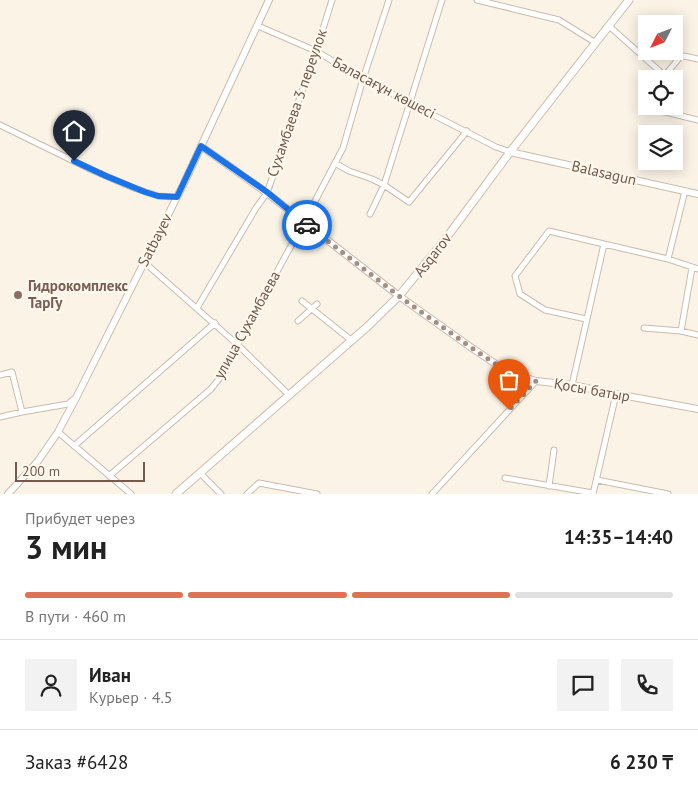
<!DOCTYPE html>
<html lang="ru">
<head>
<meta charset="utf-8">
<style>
  :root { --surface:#fff; --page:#f2f2f2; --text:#222; --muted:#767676; --line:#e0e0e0; --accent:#de7353 }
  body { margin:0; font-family:"PT Sans",sans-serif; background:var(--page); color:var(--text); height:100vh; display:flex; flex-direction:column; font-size:19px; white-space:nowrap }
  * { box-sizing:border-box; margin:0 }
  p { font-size:16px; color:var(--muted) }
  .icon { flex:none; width:28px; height:28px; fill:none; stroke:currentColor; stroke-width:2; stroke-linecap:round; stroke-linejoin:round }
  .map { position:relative; height:494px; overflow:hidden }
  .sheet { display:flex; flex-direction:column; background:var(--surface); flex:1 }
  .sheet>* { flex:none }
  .needle { width:32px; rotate:228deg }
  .buttons { position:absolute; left:638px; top:15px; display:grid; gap:10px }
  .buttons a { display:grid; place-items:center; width:45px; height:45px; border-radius:0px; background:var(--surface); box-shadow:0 2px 12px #0003; font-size:25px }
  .scale { position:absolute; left:15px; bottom:12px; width:130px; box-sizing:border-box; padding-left:5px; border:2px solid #735a4c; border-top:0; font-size:14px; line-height:18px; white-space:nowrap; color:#735a4c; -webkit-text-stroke:4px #fef7ec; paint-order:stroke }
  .pin { position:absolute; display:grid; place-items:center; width:42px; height:42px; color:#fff; margin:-51px -21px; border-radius:50% 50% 50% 0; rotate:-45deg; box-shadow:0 0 5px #0007 }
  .pin .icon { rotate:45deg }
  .courier { position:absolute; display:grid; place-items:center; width:50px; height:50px; margin:-25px; border:4px solid #1a73e8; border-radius:50%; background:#fff; color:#222; box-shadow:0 1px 6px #0007 }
  .summary em { font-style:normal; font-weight:700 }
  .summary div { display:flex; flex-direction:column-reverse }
  .summary { display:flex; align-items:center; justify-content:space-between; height:85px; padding:0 25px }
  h1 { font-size:32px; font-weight:700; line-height:38px }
  .bar { display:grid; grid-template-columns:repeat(4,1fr); gap:8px 5px; align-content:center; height:60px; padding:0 25px }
  .bar i { height:6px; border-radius:4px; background:var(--line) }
  .bar .active { background:var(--accent) }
  .bar p { grid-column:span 4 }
  .line { display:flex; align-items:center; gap:12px; padding:0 25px; border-top:1px solid var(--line) }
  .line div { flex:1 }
  .round { display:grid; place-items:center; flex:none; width:52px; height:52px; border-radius:0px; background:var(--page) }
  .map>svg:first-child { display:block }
</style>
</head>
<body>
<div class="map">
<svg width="698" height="494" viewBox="0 0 698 494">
  <rect width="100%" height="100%" fill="#fbf3e6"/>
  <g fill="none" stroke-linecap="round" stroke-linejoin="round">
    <defs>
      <path id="minor" d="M477 0 559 20 596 43
        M258 26 316 51 363 79 496 147 510 152
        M609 26 665 76
        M662 79 680 57 684 56 698 59
        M653 106 661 111 698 120
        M0 125 92 170 134 188 158 196 177 197
        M335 163 349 171 372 179 384 185 409 202 467 131
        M370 214 384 185 442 0
        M668 259 698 269
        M144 262 238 345 289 395
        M302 301 351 340
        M197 308 256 208 267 193 316 51 332 0
        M586 319 545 310 520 294 515 276 549 231 604 244
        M298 321 317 304
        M644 328 681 331 698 335
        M681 331 692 268
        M0 375 12 372 22 412
        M572 385 604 244 668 259 685 191
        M0 417 22 412 68 404 74 399
        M58 432 131 494
        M74 446 215 323
        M200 473 221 494
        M109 476 211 389 226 370 243 334 304 222 343 148 363 79 389 0
        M505 478 593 493
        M597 480 668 494
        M549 486 554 450
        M247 494 259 483 317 494
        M432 494 536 381
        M593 494 616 394"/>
      <path id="tertiary" d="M201 146 267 193 399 296 469 346 509 373 536 381 572 385 616 394 698 409
        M510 152 698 194
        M8 494 38 461 58 432 76 398 184 183 269 0"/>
      <path id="secondary" d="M176 494 367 327 399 296 447 237 510 152 629 0"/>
    </defs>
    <use href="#minor" stroke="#ccbbad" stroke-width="7"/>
    <use href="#tertiary" stroke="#ccbbad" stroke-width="8"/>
    <use href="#secondary" stroke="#d1bdad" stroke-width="9"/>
    <use href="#minor" stroke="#fff" stroke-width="5"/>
    <use href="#tertiary" stroke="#fff" stroke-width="6"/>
    <use href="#secondary" stroke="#fff" stroke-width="7"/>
  </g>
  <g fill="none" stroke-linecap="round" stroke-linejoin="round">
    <path stroke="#a39082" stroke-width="5" stroke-dasharray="0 9" d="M307 225 399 296 469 346 509 373 536 381 509 410"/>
    <path stroke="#1a73e8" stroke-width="6" d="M74 161 106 176 145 192 158 196 177 197 201 146 267 192 307 225"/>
  </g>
  <circle fill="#8d6e63" stroke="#fef7ec" stroke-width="2" cx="18" cy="295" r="5"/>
  <g text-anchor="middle" stroke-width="4.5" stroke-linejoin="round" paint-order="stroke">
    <g font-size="15" fill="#735a4c" stroke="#fef7ec">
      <text transform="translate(384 88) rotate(28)" y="5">Баласағұн көшесі</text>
      <text transform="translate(297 103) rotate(-71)" y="5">Сухамбаева 3 переулок</text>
      <text transform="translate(604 173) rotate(13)" y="5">Balasagun</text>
      <text transform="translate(155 240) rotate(-63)" y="5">Satbayev</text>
      <text transform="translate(433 255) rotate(-52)" y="5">Asqarov</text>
      <text transform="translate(247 325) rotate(-61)" y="5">улица Сухамбаева</text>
      <text transform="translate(592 390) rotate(10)" y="5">Қосы батыр</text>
    </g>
    <g font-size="15" font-weight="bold" fill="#785e54" stroke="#fef7ec" text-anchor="start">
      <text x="28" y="291">Гидрокомплекс<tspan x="28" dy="17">ТарГу</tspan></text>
    </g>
  </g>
</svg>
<div class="buttons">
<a><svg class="needle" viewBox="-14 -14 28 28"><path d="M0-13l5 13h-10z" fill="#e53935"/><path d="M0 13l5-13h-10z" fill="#767676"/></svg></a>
<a><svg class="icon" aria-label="locate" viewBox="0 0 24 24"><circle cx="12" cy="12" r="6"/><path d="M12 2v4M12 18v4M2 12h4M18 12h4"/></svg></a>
<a><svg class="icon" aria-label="layers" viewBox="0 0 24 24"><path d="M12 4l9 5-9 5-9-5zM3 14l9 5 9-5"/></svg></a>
</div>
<div class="scale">200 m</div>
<div class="pin" style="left:509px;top:410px;background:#ea580c"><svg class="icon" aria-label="bag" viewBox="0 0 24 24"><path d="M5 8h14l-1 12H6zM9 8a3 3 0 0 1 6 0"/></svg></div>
<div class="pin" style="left:74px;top:161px;background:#1f2937"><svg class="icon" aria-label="home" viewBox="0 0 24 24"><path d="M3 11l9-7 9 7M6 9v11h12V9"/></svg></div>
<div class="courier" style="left:307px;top:225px"><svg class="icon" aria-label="car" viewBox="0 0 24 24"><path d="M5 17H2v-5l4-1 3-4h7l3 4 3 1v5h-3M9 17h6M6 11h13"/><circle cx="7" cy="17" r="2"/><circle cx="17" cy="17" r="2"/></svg></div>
</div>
<section class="sheet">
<div class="summary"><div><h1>3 мин</h1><p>Прибудет через</p></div><em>14:35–14:40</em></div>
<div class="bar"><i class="active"></i><i class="active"></i><i class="active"></i><i></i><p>В пути · 460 m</p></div>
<div class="line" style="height:90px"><a class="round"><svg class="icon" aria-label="person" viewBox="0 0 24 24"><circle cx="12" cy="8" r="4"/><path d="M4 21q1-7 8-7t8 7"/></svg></a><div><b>Иван</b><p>Курьер · 4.5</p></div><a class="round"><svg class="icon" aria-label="chat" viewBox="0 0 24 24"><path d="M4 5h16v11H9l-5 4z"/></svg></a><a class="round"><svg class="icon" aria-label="phone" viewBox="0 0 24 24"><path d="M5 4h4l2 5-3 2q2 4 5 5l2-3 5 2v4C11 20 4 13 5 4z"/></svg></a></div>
<div class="line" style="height:65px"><div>Заказ #6428</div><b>6 230 ₸</b></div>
</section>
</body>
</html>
